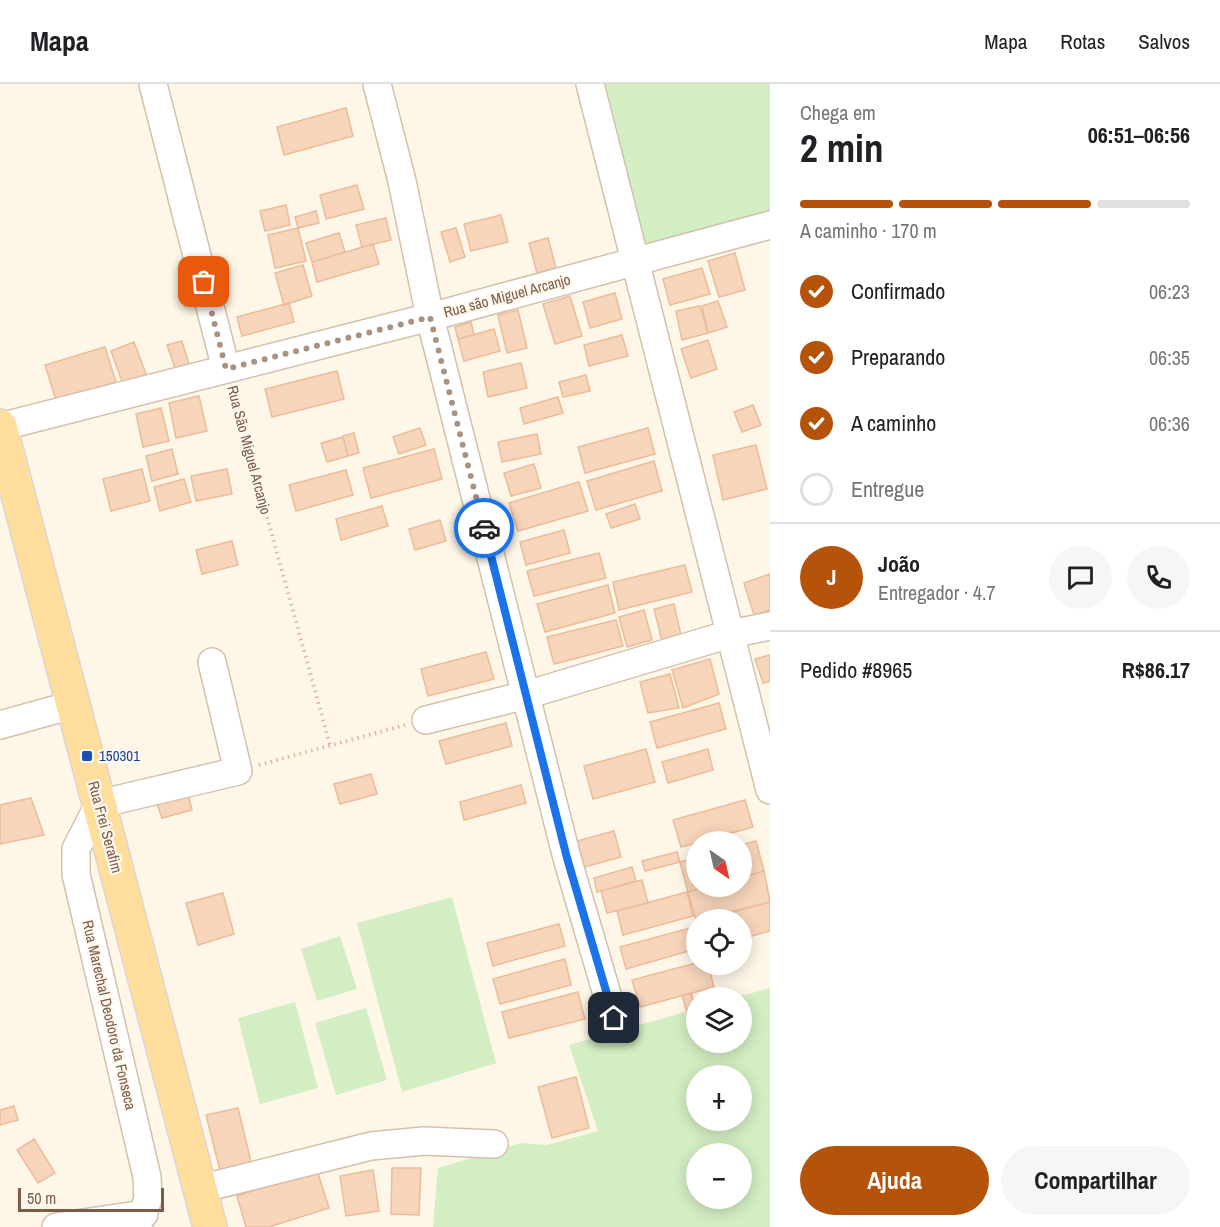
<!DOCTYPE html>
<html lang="pt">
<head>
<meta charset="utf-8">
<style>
  :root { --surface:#fff; --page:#f6f6f6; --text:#202124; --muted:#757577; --line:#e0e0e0; --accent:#b45309 }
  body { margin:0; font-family:"Archivo Narrow",sans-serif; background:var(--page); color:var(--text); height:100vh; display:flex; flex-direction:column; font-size:22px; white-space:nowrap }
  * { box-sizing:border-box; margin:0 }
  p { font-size:20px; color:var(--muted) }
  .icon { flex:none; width:33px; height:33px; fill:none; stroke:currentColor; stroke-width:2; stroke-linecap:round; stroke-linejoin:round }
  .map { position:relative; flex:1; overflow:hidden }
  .panel { display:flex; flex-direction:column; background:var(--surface); width:450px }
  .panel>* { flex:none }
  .needle { width:39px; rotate:146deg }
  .tools { position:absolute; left:686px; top:747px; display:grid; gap:12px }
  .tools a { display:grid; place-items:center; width:66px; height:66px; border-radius:50%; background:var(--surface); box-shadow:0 3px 15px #0003; font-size:30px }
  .scale { position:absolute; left:18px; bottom:15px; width:146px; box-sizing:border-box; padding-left:6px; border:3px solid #7c5c48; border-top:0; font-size:16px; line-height:21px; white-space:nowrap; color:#7c5c48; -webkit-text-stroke:4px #fff9ef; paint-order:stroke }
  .pin { position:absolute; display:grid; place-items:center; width:51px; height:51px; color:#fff; margin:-26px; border-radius:12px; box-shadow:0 3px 9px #0006 }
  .courier { position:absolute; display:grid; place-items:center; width:60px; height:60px; margin:-30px; border:4px solid #1a73e8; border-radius:50%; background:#fff; color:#222; box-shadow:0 2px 8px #0007 }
  .headline em { font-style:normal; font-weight:700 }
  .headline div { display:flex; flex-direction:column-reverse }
  .headline { display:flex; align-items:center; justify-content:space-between; height:102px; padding:0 30px }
  h1 { font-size:39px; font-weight:700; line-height:45px }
  .bar { display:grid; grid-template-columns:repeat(4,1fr); gap:9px 6px; align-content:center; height:72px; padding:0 30px }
  .bar i { height:8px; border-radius:4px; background:var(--line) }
  .bar .on { background:var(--accent) }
  .bar p { grid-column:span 4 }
  .line { display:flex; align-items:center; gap:15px; padding:0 30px; border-top:2px solid var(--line) }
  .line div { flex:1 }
  .round { display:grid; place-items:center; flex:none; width:63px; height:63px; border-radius:32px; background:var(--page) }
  ol { padding:0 30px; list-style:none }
  li { display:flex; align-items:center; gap:18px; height:66px }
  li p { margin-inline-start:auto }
  li .icon { padding:6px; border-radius:50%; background:var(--accent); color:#fff; stroke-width:4 }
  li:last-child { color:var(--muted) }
  li i { width:33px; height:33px; border:3px solid var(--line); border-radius:50% }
  .cta { display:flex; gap:12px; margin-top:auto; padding:12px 30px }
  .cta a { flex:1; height:69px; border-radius:36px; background:var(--accent); color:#fff; font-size:24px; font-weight:700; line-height:69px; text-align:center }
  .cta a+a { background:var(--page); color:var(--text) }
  header { display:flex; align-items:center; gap:36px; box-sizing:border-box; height:84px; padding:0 30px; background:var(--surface); border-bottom:2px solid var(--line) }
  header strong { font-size:28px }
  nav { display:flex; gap:33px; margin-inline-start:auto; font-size:21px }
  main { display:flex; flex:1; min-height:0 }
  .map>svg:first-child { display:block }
</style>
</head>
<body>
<header>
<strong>Mapa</strong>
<nav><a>Mapa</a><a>Rotas</a><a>Salvos</a></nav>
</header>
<main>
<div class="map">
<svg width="770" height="1143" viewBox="0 0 770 1143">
  <rect width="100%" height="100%" fill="#fef6e7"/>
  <path fill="#d3eec3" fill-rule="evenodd" d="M581 0H770V126L623 172Z
    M452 813 496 979 402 1008 357 839Z
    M340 852 357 905 317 917 301 865Z
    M770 904V1143H433L438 1084 521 1059 547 1061 598 1047 569 961 696 925V958H741V914L737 913ZM696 992H741V1036H696ZM696 1070H741V1114H696Z
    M295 918 318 1004 260 1020 238 934Z
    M366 924 387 996 336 1011 315 939Z"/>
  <path fill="#f7d5bb" stroke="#ecbc9a" stroke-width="1.5" d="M346 24 353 52 284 71 277 43Z
    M357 101 364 125 326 135 320 111Z
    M286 121 290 141 265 147 260 127Z
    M316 127 319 139 298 144 295 133Z
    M501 131 508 158 471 167 464 140Z
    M386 134 391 156 362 163 356 141Z
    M298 144 306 177 275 184 268 151Z
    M456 144 465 173 450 178 441 148Z
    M339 149 345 168 312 178 306 159Z
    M548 154 556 184 537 189 529 159Z
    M373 160 379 180 317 198 312 178Z
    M735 169 745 206 719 213 708 177Z
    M303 181 312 212 284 221 275 189Z
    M702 184 710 210 670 221 663 195Z
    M615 209 622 235 590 244 583 218Z
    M570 212 582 252 555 260 543 220Z
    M718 217 727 243 708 249 702 222Z
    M289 219 294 238 242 252 237 233Z
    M700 222 708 249 682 256 676 227Z
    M518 226 527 264 507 269 498 231Z
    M471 238 474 251 458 255 455 243Z
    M494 245 500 267 464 277 458 255Z
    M622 251 628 272 589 282 584 261Z
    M708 256 717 285 691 294 681 265Z
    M182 257 189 280 175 284 167 261Z
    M134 258 148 295 124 303 111 267Z
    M105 263 116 298 56 316 45 281Z
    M521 279 527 304 488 313 483 288Z
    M337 287 344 315 272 333 265 305Z
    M586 291 590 307 563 313 559 298Z
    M199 312 207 347 176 354 169 319Z
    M558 313 563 329 524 340 520 324Z
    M753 321 761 341 742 348 734 328Z
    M161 324 169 357 143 363 136 330Z
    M420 344 426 361 399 370 393 353Z
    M648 344 655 370 585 389 578 363Z
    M354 349 359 369 348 372 343 352Z
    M537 350 541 370 502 378 498 358Z
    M343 353 348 372 327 378 321 359Z
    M756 361 767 405 723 416 713 371Z
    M172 365 178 390 152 397 146 372Z
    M434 365 442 395 371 414 363 384Z
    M654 377 662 407 596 426 587 397Z
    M534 380 541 404 511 412 504 389Z
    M142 385 150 417 111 427 103 395Z
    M227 385 232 410 196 417 191 392Z
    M346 386 353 411 296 427 289 401Z
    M184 395 191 418 160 427 154 403Z
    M579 398 588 427 518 447 509 419Z
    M635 420 640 435 611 444 606 430Z
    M382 422 388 442 341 456 336 435Z
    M440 436 446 457 415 466 409 445Z
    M564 446 570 469 526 481 520 458Z
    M232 457 238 481 202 490 196 466Z
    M599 469 606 494 534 512 527 487Z
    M685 481 692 508 619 526 613 498Z
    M770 490V526L754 531 744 499Z
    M608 501 615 529 545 548 537 520Z
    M674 520 682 556 663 561 654 525Z
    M644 526 652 556 627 563 619 533Z
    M616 536 623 562 554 580 547 553Z
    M486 568 494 595 428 612 421 585Z
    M770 571V597L763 599 755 575Z
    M710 575 719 610 683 624 672 586Z
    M670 590 679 624 648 629 640 598Z
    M719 619 726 645 657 664 650 638Z
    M506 639 512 662 446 680 439 657Z
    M646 665 655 698 593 715 584 682Z
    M708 665 713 686 668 699 662 678Z
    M371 690 377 710 340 720 334 700Z
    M521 701 526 719 464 736 460 718Z
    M188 711 192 726 162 734 157 720Z
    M31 714 44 751 0 760V721Z
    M745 716 753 743 681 763 673 736Z
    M614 747 621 773 584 783 577 757Z
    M756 757 764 787 741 794V761Z
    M677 768 680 778 645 787 642 777Z
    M696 773V802H708L688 808 680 778Z
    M632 783 636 797 597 808 594 794Z
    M764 787 770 818 696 836 688 808 708 802H741V794Z
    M642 796 648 819 607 829 601 807Z
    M687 808 693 832 623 851 617 827Z
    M223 809 234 850 198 861 186 819Z
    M770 818V847L741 855V836H704Z
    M559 840 565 862 493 882 487 859Z
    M694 843 696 865 626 885 620 863Z
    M565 875 571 901 500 920 493 895Z
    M696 879 708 880 714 903 640 923 632 896Z
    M578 908 585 935 509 954 502 928Z
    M691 909 696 925 687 928 682 912Z
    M576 993 589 1044 552 1054 538 1003Z
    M14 1022 18 1036 0 1041V1026Z
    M238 1024 252 1082 221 1090 206 1031Z
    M34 1055 55 1089 38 1099 17 1066Z
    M392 1084H421L419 1131 391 1130Z
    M317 1086 329 1124 269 1143H246L237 1112Z
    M373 1086 379 1127 346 1132 340 1092Z"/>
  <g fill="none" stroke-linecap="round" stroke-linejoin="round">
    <defs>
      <path id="minor" d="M153 0 226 285
        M377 0 402 97 430 233 567 774 614 934
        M590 0 770 706
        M0 343 430 233 770 141
        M426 636 526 611 730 550 770 542
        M0 641 72 621
        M200 1105 371 1062 424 1057 494 1060
        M56 1143 144 1130
        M137 1143 148 1115 147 1093 76 790V765L99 720 238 687 212 578"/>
      <path id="major" d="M0 342 210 1143"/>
    </defs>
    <use href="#minor" stroke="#d5c0ae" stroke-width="30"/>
    <use href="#major" stroke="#ddd5cf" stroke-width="36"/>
    <path stroke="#ddb89e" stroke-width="4" stroke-dasharray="1.5 4.5" stroke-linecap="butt" d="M232 306 330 661
      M259 681 405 641"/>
    <use href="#minor" stroke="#fff" stroke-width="27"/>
    <use href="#major" stroke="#ffde9d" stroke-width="33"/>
  </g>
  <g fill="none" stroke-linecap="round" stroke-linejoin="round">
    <path stroke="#aa9280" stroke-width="6" stroke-dasharray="0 10.8" d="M204 198 226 285 430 233 484 444"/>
    <path stroke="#1a73e8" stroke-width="8" d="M484 444 567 774 614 934"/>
  </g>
  <rect fill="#1a4fb4" stroke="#fff9ef" stroke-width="2" x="81" y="666" width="12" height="12" rx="3"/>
  <g text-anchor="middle" stroke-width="4.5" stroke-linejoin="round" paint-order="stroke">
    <g font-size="15" fill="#7c5c48" stroke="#fff9ef">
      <text transform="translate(507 212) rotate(-15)" y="5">Rua são Miguel Arcanjo</text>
      <text transform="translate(249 366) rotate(75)" y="5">Rua São Miguel Arcanjo</text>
      <text transform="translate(105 743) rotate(75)" y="5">Rua Frei Serafim</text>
      <text transform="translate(109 931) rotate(77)" y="5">Rua Marechal Deodoro da Fonseca</text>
    </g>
    <g font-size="15" fill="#164399" stroke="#fff9ef" text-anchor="start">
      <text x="99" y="677">150301</text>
    </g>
  </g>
</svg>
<div class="tools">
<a><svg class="needle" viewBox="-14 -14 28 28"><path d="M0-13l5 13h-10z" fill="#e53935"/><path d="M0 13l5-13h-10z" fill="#757577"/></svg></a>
<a><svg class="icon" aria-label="locate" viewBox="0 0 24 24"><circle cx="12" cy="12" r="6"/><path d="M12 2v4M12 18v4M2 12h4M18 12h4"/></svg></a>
<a><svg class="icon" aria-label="layers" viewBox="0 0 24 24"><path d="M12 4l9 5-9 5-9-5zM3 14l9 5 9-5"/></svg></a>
<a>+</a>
<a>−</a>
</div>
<div class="scale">50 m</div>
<div class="pin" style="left:204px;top:198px;background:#ea580c"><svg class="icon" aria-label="bag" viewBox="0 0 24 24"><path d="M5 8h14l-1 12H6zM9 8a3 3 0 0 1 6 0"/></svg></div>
<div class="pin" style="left:614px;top:934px;background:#1f2937"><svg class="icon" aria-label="home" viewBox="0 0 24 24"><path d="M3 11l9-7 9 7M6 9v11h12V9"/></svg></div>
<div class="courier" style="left:484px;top:444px"><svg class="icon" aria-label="car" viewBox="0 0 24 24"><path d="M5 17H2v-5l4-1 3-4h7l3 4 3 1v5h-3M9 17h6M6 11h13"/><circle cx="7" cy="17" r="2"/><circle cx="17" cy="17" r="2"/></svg></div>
</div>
<section class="panel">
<div class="headline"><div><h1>2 min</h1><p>Chega em</p></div><em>06:51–06:56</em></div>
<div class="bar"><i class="on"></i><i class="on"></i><i class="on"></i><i></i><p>A caminho · 170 m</p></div>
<ol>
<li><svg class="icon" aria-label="check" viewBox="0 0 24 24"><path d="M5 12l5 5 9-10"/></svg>Confirmado<p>06:23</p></li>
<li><svg class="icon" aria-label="check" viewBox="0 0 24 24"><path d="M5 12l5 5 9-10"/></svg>Preparando<p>06:35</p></li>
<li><svg class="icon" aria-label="check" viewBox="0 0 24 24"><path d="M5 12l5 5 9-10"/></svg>A caminho<p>06:36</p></li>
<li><i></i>Entregue</li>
</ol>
<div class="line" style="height:108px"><b class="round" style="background:var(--accent);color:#fff">J</b><div><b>João</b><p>Entregador · 4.7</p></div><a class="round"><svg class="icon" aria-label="chat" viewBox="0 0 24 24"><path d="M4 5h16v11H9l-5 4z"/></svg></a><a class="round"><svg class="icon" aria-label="phone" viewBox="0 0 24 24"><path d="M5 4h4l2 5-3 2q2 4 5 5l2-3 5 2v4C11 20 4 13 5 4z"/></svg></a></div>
<div class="line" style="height:78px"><div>Pedido #8965</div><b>R$86.17</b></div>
<div class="cta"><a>Ajuda</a><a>Compartilhar</a></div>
</section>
</main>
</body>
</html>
